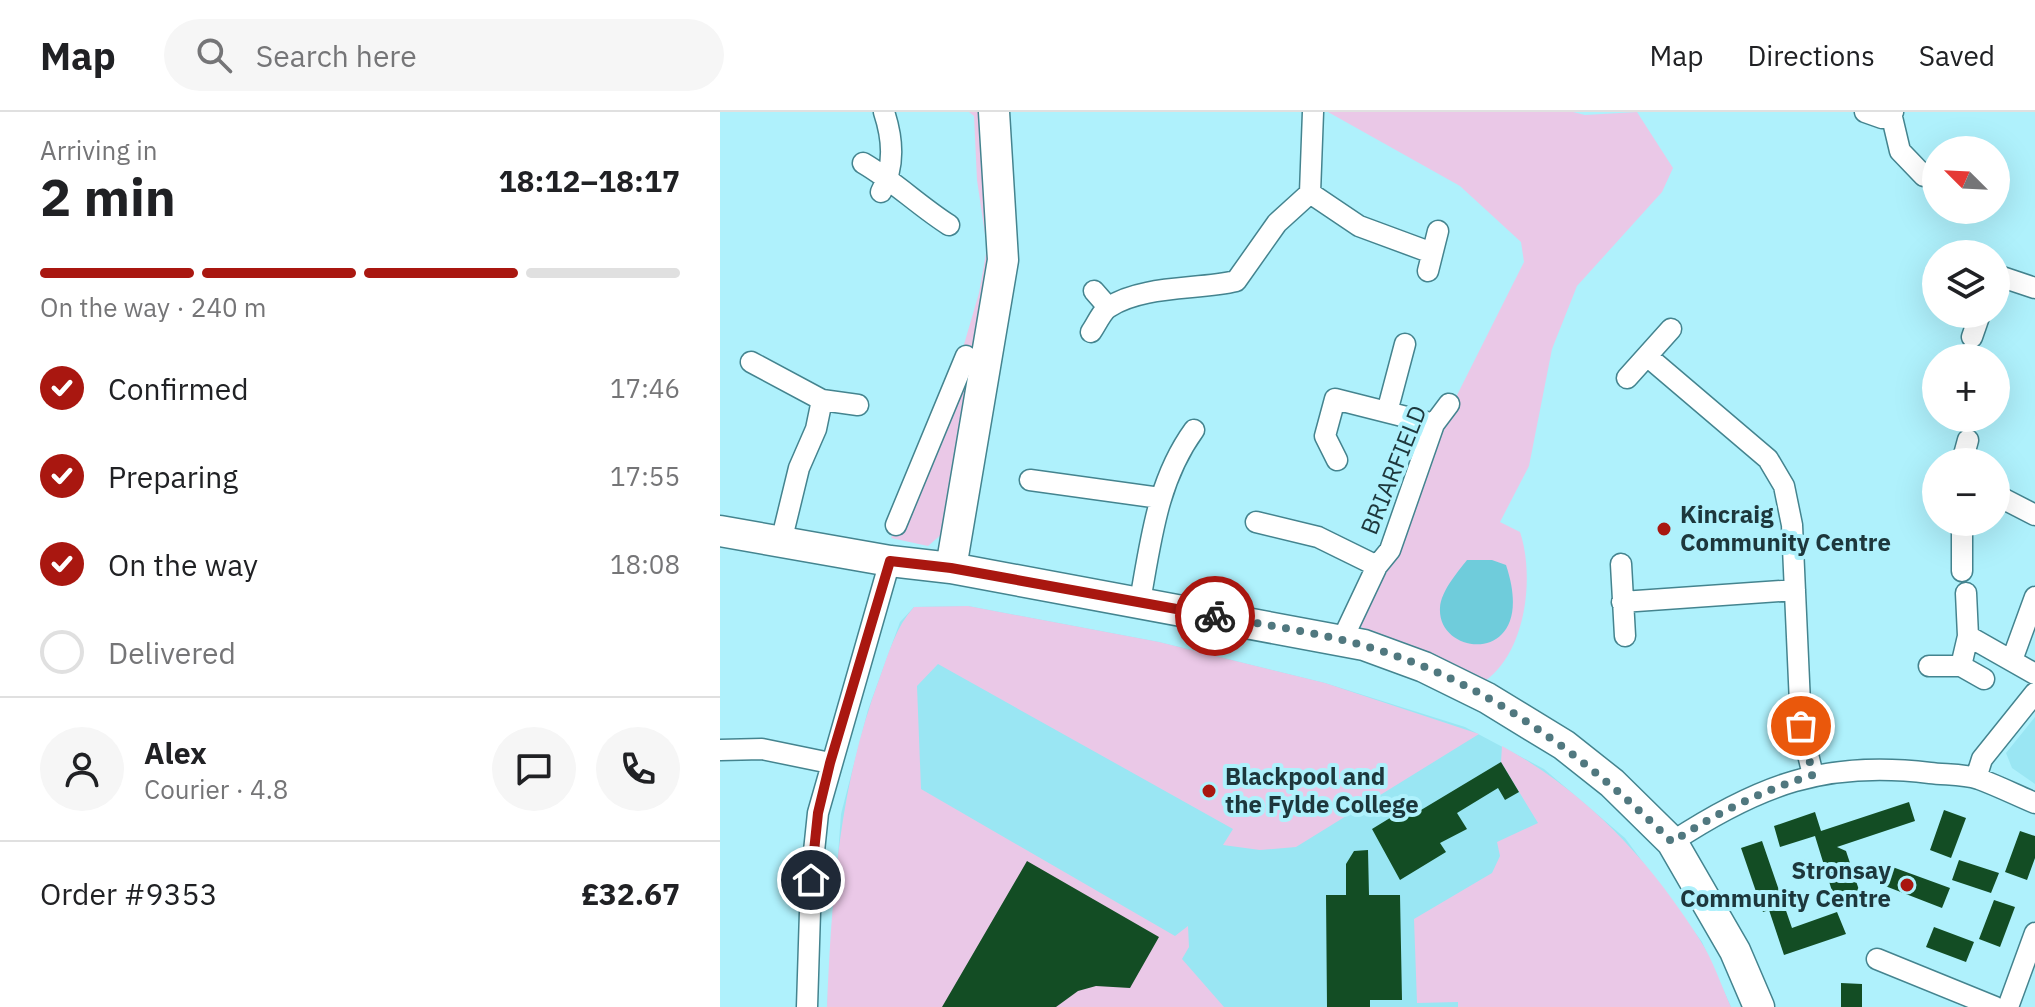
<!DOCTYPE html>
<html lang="en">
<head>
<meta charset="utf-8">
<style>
  :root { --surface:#fff; --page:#f6f6f6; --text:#202124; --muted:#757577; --line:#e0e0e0; --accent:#a91710 }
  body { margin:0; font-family:"IBM Plex Sans",sans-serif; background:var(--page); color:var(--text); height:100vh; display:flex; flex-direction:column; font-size:30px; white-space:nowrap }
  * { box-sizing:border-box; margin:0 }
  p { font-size:26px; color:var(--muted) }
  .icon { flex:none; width:44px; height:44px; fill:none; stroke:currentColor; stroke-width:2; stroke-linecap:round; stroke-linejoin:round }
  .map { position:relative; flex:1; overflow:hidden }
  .side { display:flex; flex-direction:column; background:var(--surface); width:720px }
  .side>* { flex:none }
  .needle { width:52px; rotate:294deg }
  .fabs { position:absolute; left:1202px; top:24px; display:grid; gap:16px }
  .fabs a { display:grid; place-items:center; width:88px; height:88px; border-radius:50%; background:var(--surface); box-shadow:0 8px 32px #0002; font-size:40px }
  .pin { position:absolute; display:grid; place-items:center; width:68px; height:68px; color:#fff; margin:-34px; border:4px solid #fff; border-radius:50%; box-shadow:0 2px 8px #0007 }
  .courier { position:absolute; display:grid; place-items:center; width:80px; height:80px; margin:-40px; border:6px solid #a91710; border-radius:50%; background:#fff; color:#222; box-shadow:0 2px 10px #0007 }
  .summary em { font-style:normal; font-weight:700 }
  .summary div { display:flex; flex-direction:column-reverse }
  .summary { display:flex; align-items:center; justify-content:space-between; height:136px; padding:0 40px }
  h1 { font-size:52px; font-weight:700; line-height:60px }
  .bar { display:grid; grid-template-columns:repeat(4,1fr); gap:12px 8px; align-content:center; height:96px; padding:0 40px }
  .bar i { height:10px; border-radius:6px; background:var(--line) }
  .bar .selected { background:var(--accent) }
  .bar p { grid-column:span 4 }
  .line { display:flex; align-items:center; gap:20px; padding:0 40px; border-top:2px solid var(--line) }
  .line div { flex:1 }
  .round { display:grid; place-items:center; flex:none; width:84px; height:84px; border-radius:42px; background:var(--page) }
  ol { padding:0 40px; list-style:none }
  li { display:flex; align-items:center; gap:24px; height:88px }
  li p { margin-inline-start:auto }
  li .icon { padding:8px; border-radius:50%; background:var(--accent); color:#fff; stroke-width:4 }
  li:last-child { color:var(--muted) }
  li i { width:44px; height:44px; border:4px solid var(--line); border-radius:50% }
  header { display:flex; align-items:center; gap:48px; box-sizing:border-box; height:112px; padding:0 40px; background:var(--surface); border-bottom:2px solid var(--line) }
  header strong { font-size:38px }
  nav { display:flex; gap:44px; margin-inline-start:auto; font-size:28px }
  .search { width:560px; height:72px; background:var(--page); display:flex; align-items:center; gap:20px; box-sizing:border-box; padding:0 28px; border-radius:44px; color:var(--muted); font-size:30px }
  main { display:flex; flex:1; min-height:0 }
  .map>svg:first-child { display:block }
</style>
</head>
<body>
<header>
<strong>Map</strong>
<div class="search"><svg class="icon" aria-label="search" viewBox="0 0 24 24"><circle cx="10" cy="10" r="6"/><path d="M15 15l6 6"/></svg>Search here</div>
<nav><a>Map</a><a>Directions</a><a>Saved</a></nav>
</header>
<main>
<section class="side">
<div class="summary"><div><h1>2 min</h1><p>Arriving in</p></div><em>18:12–18:17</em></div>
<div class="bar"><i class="selected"></i><i class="selected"></i><i class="selected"></i><i></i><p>On the way · 240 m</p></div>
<ol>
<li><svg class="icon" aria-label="check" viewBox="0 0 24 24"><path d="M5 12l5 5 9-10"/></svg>Confirmed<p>17:46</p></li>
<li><svg class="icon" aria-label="check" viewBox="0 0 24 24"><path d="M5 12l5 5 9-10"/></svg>Preparing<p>17:55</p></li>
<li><svg class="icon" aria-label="check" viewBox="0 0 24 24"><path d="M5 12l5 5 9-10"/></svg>On the way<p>18:08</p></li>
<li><i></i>Delivered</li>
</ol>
<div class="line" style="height:144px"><a class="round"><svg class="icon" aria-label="person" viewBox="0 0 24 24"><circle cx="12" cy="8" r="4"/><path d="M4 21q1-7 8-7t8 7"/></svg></a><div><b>Alex</b><p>Courier · 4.8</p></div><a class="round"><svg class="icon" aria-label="chat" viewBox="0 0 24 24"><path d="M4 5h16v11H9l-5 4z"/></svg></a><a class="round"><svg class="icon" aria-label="phone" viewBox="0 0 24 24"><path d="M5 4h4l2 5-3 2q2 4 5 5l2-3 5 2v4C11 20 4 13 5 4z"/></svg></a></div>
<div class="line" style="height:104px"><div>Order #9353</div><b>£32.67</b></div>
</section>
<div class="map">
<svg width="1315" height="895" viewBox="0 0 1315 895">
  <rect width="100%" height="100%" fill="#aff1fc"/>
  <path fill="#9ae6f3" d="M248 494 439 530 605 571 745 615 824 657 905 726 982 830 1011 895H107L121 702 148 598 180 510 194 495Z
    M1315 605V672L1292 656 1286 641Z"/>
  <path fill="#eac8e7" d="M249 0H260L274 147 222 422 208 434 171 426 224 301 259 181 267 136 257 68 254 4Z
    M608 0H853L865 3 917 0 953 56 942 80 857 174 832 237 809 354 780 410 800 420C815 465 806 540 765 569L634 512 731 295 804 150 801 130 740 74Z
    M248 494 439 530 605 571 759 622 576 735 540 738 503 733 513 717 218 552 197 574 201 677 455 824 468 814 469 835 462 847 504 895H107C112 781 119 674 160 565 169 540 176 515 194 495Z
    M782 634C866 680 929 747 980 828 993 848 1001 873 1011 895H738V890L697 891 694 807 772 761 780 744 777 730 818 711 781 650Z"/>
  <path fill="#6fccdb" d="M747 448H772L786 453C820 555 717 546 720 496 721 479 737 461 747 448Z"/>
  <path fill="#134d24" d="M781 650 799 680 785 688 778 676 737 701 747 717 720 731 726 740 680 768 652 717 696 690 701 698Z
    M1189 690 1195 709 1117 735 1126 739 1141 784 1116 792 1095 724 1060 735 1054 714 1095 700 1101 719Z
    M1224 698 1246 706 1231 746 1210 738Z
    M1300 719 1315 724V746L1307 768 1285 760Z
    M1042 729 1072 816 1117 800 1126 822 1064 843 1049 798 1043 800 1021 736Z
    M648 738 649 783H680L682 888H650V895H607L606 783H626V752L634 739Z
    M1239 748 1279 761 1271 781 1232 768Z
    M307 749 439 825 410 876 376 874 358 879 336 895H222Z
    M1167 753 1230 776 1222 796 1160 772Z
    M1274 788 1295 795 1280 835 1259 827Z
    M1214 815 1254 830 1246 850 1206 835Z
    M1121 871 1142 872V895H1121Z"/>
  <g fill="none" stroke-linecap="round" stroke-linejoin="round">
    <defs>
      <path id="street" d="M1145 0 1162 6 1173 0
        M1171 1 1180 39 1204 64
        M143 51C174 69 199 94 229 113
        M161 80C175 55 173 27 164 0
        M590 81 639 114 712 141
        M708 159 718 119
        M1276 163 1315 176
        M374 179 388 195
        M371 220C376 213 382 199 389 195 423 173 478 178 516 169L557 111 590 81 593 0
        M1252 225 1260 202
        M927 244 1048 347 1064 374 1072 413 1081 614 1093 663
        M31 250 102 288 96 317 79 356 61 430
        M907 266 951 217
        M102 288 138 293
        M667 300 685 232
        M617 348 605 324 615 287 714 312
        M1242 350 1248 328
        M310 368 440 386
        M1276 383 1315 403
        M536 410 598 425 657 454
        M176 413 246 244
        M901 452 905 524
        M1242 459V410
        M420 489C431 429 437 369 474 318
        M902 490 1075 478
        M1248 524 1315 562
        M622 528 657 454 670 438 714 312 729 292
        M1292 548 1315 485
        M1209 554H1241L1248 524 1246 481
        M1241 554 1264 567
        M0 638 42 637 110 651
        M1256 666 1262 647 1315 581
        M952 730C1039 673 1105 648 1210 661 1226 663 1244 662 1259 667 1278 674 1296 683 1315 691
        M1157 847 1275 895
        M87 895 91 768 98 701 170 449
        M1288 895 1315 821"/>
      <path id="secondary" d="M0 419 170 449 231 456 644 533 704 555 767 586 844 633 892 671 952 730 1015 839 1039 895
        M231 456 283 148 274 0"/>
    </defs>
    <use href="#street" stroke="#44848f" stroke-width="23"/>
    <use href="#secondary" stroke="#44848f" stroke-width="33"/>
    <use href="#street" stroke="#fff" stroke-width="20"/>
    <use href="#secondary" stroke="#fff" stroke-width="30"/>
  </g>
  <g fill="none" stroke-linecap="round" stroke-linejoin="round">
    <path stroke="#50787f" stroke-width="8" stroke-dasharray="0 14.4" d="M495 504C545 513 597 520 645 534 765 568 865 644 952 730 997 701 1041 679 1093 663L1081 614"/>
    <path stroke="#a91710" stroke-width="10" d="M91 768 98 701 110 651 170 449 231 456 495 504"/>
  </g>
  <g fill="#a91710" stroke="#aff1fc" stroke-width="3">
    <circle cx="944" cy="417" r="8"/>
    <circle cx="489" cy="679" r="8"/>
    <circle cx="1187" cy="773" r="8"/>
  </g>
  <g text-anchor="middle" stroke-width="8" stroke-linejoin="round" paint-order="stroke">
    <g font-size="24" fill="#1d373c" stroke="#aff1fc">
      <text transform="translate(674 358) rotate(-68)" y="8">BRIARFIELD</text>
    </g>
    <g font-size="24" font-weight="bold" fill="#1d373c" stroke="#aff1fc" text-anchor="start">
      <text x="960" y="411">Kincraig<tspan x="960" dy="28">Community Centre</tspan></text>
      <text x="505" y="673">Blackpool and<tspan x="505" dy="28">the Fylde College</tspan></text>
      <text x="1171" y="767" text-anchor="end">Stronsay<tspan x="1171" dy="28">Community Centre</tspan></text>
    </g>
  </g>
</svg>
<div class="fabs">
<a><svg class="needle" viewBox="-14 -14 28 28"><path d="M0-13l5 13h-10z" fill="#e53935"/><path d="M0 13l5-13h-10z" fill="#757577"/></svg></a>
<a><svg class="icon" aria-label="layers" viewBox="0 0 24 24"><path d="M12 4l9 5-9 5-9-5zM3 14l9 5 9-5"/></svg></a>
<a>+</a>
<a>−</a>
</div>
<div class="pin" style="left:1081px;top:614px;background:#ea580c"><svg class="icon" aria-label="bag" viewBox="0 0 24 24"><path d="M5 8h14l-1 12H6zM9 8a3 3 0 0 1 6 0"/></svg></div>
<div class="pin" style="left:91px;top:768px;background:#1f2937"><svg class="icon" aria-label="home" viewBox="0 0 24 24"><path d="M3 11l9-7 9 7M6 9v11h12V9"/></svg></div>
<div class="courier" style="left:495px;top:504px"><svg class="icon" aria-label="bike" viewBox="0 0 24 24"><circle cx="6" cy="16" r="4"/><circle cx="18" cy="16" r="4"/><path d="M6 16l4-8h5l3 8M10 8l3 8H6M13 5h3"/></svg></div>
</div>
</main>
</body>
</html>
